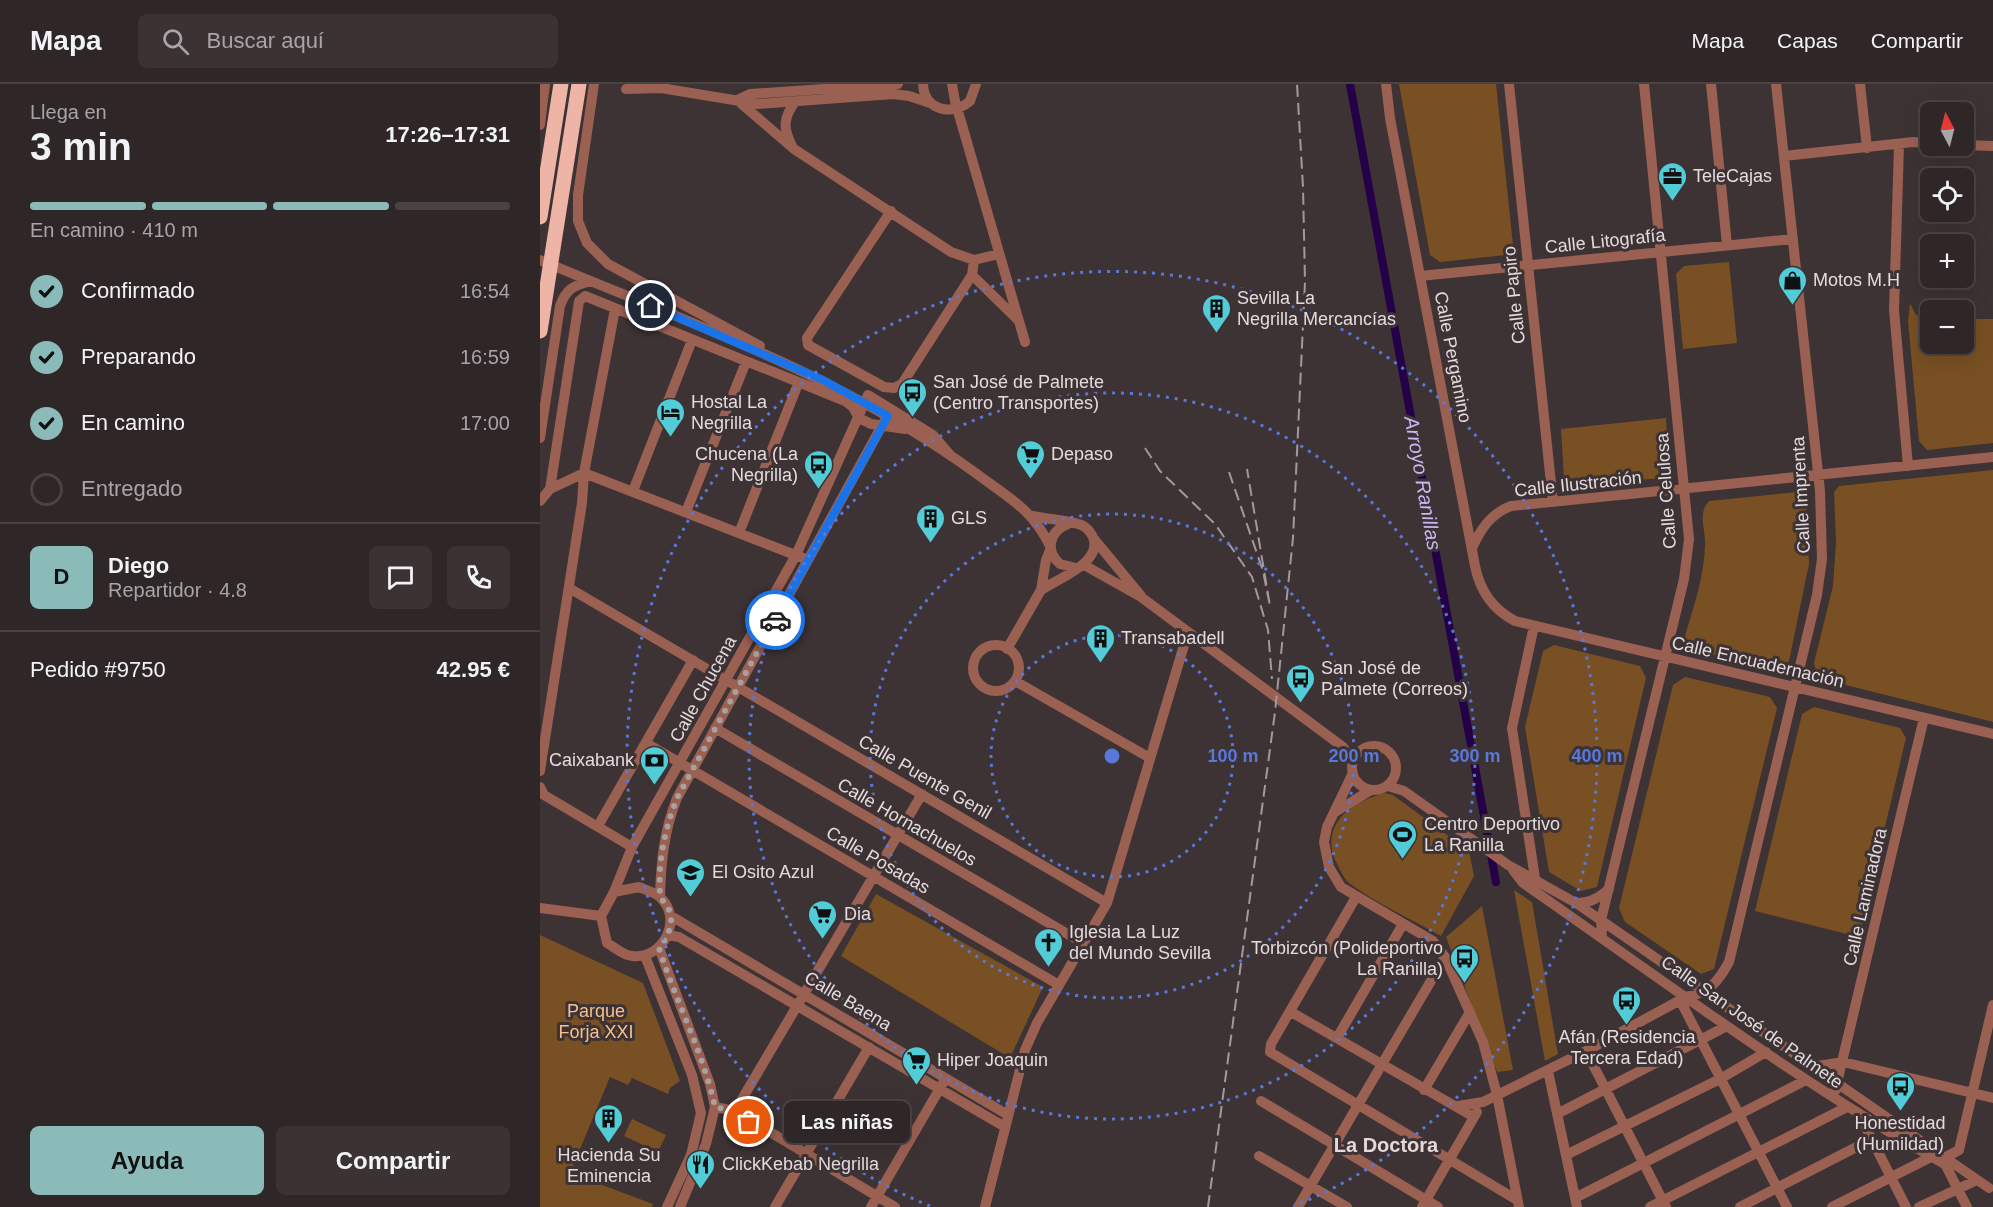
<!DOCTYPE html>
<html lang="es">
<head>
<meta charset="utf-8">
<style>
  :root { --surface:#2e2627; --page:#3a3233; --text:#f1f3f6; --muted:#a7a5a7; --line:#494344; --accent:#8bbbb9 }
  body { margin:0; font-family:Helvetica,sans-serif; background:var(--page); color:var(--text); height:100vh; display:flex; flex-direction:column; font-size:22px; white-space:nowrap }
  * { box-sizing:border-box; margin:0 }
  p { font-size:20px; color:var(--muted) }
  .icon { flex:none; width:33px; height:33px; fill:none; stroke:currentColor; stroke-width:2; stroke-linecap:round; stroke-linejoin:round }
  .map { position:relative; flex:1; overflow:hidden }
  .sheet { display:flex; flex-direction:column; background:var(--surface); width:540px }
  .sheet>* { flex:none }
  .needle { width:39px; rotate:353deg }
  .tools { position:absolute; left:1380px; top:18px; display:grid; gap:12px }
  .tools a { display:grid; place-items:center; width:54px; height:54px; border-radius:9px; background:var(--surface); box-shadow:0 6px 24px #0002,0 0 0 2px var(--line); font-size:30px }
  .pin { position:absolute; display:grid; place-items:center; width:51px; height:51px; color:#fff; margin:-26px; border:3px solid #fff; border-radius:50%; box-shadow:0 2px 6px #0007 }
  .courier { position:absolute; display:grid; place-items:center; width:60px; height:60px; margin:-30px; border:4px solid #1a73e8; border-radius:50%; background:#fff; color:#222; box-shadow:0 2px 8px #0007 }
  .bubble { position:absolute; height:42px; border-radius:9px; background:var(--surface); box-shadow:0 6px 24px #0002,0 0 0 2px var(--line); font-size:20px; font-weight:800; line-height:42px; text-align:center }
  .summary em { font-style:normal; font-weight:800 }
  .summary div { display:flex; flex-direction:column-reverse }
  .summary { display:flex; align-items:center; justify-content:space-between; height:102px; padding:0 30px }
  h1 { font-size:39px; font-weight:800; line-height:45px }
  .bar { display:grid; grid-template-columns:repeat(4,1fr); gap:9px 6px; align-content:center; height:72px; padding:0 30px }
  .bar i { height:8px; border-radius:4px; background:var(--line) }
  .bar .current { background:var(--accent) }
  .bar p { grid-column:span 4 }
  .line { display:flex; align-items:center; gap:15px; padding:0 30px; border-top:2px solid var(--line) }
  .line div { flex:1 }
  .round { display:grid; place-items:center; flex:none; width:63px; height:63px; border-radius:9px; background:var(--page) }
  ol { padding:0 30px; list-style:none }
  li { display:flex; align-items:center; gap:18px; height:66px }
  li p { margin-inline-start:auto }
  li .icon { padding:6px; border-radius:50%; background:var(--accent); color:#111; stroke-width:4 }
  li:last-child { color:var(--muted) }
  li i { width:33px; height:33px; border:3px solid var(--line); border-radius:50% }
  .button { display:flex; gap:12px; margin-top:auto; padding:12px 30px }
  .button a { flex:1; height:69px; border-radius:9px; background:var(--accent); color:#111; font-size:24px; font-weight:800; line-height:69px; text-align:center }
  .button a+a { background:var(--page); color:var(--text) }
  header { display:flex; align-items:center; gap:36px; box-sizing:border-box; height:84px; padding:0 30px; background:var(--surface); border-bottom:2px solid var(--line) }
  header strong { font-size:28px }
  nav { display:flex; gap:33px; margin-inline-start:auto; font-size:21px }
  .search { width:420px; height:54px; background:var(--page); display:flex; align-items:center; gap:15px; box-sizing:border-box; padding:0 21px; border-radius:9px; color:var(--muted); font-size:22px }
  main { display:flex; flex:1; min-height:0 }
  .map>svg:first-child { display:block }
</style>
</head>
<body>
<header>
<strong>Mapa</strong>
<div class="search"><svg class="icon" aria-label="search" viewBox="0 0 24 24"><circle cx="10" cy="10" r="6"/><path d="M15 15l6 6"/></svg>Buscar aquí</div>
<nav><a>Mapa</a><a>Capas</a><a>Compartir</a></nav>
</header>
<main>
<section class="sheet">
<div class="summary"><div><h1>3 min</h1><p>Llega en</p></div><em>17:26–17:31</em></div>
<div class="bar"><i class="current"></i><i class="current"></i><i class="current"></i><i></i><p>En camino · 410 m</p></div>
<ol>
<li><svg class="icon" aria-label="check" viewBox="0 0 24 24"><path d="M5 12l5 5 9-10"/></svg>Confirmado<p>16:54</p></li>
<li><svg class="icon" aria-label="check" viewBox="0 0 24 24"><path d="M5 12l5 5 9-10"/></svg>Preparando<p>16:59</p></li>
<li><svg class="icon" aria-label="check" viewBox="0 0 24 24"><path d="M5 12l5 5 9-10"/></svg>En camino<p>17:00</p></li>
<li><i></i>Entregado</li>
</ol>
<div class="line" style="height:108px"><b class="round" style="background:var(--accent);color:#111">D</b><div><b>Diego</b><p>Repartidor · 4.8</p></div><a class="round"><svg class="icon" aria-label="chat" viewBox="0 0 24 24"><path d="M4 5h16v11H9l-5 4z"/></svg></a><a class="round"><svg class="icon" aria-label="phone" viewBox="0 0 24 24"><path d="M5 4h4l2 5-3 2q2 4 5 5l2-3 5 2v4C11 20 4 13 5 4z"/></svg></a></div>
<div class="line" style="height:78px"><div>Pedido #9750</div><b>42.95 €</b></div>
<div class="button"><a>Ayuda</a><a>Compartir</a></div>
</section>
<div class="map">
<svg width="1453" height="1123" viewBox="0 0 1453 1123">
  <rect width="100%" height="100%" fill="#3d3234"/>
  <path fill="#785023" d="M859 0H956L973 161 966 171 900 178 890 171Z
    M1189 178 1197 259 1143 265 1136 190 1144 182Z
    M1370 219 1376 231 1390 234V260H1424V235H1453V359L1387 366 1379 357 1368 237Z
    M1126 334 1129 385 1122 394 1033 402 1024 394 1021 345Z
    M1453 386V638L1278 594 1274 579 1293 502 1296 458 1294 408 1299 402Z
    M1257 408 1266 416 1269 480 1249 577 1236 586 1149 565 1144 555C1153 525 1164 494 1165 462 1166 445 1157 430 1169 417Z
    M1014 561 1100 582 1106 594 1057 803 1041 807 1009 788 985 643 1003 567Z
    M1145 593 1230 613 1237 624 1174 885 1161 890 1085 838 1079 824 1133 601Z
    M1274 623 1360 644 1366 654 1319 853 1215 827 1262 630Z
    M845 709 853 711 929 767 934 792 901 852C871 835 837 820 809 799 803 794 799 783 795 776 780 738 814 717 845 709Z
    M974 806 992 818 1018 970 1005 977Z
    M336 810 503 903 470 974 301 872Z
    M942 822 973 986 957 988 906 853Z
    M0 851 103 899 140 997 130 1004 128 1010 92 994 88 1001 70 993 30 1089 113 1120 112 1123H0Z
    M92 1035 126 1051 118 1068 84 1052Z"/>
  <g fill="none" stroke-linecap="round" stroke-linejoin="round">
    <path stroke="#230047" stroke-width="8" d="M810 0 956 798"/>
    <path stroke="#9a6052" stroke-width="10" d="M54 0 38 111V137L47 159 68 180 220 262
      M383 0C384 26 412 33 430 17L436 0
      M412 0 415 17 485 258
      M846 0 850 34 935 482C940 507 952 525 975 537L1453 650
      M969 0 1013 418
      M1171 0 1187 161
      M1320 0 1327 64
      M86 5 121 4 218 20 353 10 369 12 390 19
      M197 16 254 65 411 168 434 176 459 170
      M197 16 210 10 358 0
      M0 41 5 0
      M1359 61 1354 226 1368 382
      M1424 61 1453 62
      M252 62C243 44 243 34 255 18
      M1244 72 1373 58 1390 59
      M351 127 267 254 268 261 344 303 354 304 362 300 432 191 434 176
      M0 176C150 239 305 293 437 390 469 414 492 425 510 462
      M432 191 478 236
      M880 192 1253 155
      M319 334 331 340 365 345
      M0 354 20 222C26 205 33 202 50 197
      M10 405 38 224 39 217 45 212 305 317 313 323 319 334
      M93 407 152 256
      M0 417 10 405 44 389 263 474
      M146 428 206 278
      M493 432C507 435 524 436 538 440 544 441 549 446 552 451 566 477 519 494 501 506
      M528 440C509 447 505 467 520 480L536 484
      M199 449 258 300
      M554 455 601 512
      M932 464C941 445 950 430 971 422L1453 373
      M544 481 601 513 803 663 813 677
      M29 504 567 819
      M994 542 972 644 995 794
      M433 584a23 23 0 1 1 46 0a23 23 0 1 1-46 0Z
      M467 565 501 506 506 476 510 466
      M475 597 610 674
      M175 644 543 859
      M106 659 519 901
      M812 684a22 22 0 1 1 44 0a22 22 0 1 1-44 0Z
      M0 687 42 419 44 389 75 225
      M813 689 787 743 784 758 789 783 801 803 893 857 905 873 943 958 957 1011 979 1123
      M848 702 864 707 968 781 1036 819 1449 1104
      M0 703 4 711 92 763
      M795 728 831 706
      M58 742 153 576
      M973 786 983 799C1123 896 1259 999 1408 1082
      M99 803C105 806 115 808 120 813 144 835 123 876 92 872 84 872 74 863 67 859L61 832 74 808Z
      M74 808 92 763 256 471 328 311 393 351 411 372
      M120 812C121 777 124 747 137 714L350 327
      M816 813 731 960 730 968 977 1116
      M1036 819C1051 819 1058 814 1069 805
      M0 824 61 832
      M131 832 468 1031
      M128 851 139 853 465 1043
      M1062 854 1061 836 1144 495 1149 455 1104 0
      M119 864 170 1000 175 1023 166 1060 140 1123
      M105 872 152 991 161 1029 151 1071 127 1123
      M1146 913C1169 909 1178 898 1189 878L1277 511 1282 475 1280 407 1236 0
      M1141 918 1247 1123
      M751 928 934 1033
      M797 954 863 840
      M1046 967 1126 1123
      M1271 983 1303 978 1453 1014
      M1008 987 1037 1123
      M884 1006 930 928
      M1295 1007 1384 634
      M721 1017 898 1123
      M918 1022 943 1018 1046 967 1146 913
      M175 1023 195 1027 355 1123
      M195 1027 382 710
      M1017 1030 1187 942
      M1319 1030 1366 1123
      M1026 1071 1180 995 1226 968
      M719 1072 807 1123
      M1406 1073 1419 1066 1453 921
      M1405 1080 1427 1123
      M1035 1114 1266 996
      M235 1123 329 963
      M331 1123 403 999
      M445 1123 485 966 497 939 567 819 648 548
      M758 1123 905 873
      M882 1123 937 1028
      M1110 1123 1307 1023
      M1200 1123 1332 1055
      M1292 1123 1391 1073
      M1379 1123 1435 1097"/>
    <path stroke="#eeb4a6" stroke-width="15" d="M0 133 21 0
      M0 247 39 0"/>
    <path stroke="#a2999b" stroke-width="2" stroke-dasharray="12 6" stroke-linecap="butt" d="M605 364 620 387 675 440 712 493 728 546 732 595
      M689 388 723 487 730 522 707 385
      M668 1123 735 628 753 454 765 198 763 103 757 0"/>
  </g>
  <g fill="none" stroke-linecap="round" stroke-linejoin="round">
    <path stroke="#a9a0a2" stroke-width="6" stroke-dasharray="0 10.8" d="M209 1038 195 1027 175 1023C163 968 136 918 119 864 127 854 135 839 129 826 126 820 121 816 120 810 118 776 125 745 137 714L235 536"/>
    <path stroke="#1a73e8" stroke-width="8" d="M111 222 283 296 348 332 235 536"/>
  </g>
  <g fill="none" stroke="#5878da" stroke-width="3" stroke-dasharray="3 6">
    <circle cx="572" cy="672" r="121"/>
    <circle cx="572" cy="672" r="242"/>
    <circle cx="572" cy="672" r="363"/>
    <path d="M390 1122A485 485 0 1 1 754 1122"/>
  </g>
  <defs>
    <symbol id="office-pin" viewBox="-11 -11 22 30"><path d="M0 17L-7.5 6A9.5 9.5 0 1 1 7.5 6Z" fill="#52ccd6" stroke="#3d3234"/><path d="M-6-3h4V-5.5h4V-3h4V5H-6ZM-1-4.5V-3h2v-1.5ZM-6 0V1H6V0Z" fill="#111"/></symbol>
    <symbol id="shop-pin" viewBox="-11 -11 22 30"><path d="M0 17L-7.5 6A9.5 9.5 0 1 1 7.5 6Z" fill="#52ccd6" stroke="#3d3234"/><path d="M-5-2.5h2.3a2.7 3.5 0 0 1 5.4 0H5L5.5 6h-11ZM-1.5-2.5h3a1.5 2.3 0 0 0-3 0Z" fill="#111"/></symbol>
    <symbol id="building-pin" viewBox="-11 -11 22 30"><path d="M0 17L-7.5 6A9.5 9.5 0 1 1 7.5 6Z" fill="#52ccd6" stroke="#3d3234"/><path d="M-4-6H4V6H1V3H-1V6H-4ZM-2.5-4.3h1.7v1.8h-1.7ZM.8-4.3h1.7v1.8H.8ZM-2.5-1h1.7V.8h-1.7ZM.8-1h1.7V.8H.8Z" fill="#111"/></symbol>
    <symbol id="bus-pin" viewBox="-11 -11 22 30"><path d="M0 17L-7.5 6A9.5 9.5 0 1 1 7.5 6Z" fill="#52ccd6" stroke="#3d3234"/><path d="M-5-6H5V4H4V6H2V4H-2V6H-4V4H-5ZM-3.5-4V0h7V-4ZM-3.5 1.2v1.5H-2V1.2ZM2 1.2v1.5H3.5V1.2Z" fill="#111"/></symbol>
    <symbol id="hotel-pin" viewBox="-11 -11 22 30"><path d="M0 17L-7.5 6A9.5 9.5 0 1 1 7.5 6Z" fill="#52ccd6" stroke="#3d3234"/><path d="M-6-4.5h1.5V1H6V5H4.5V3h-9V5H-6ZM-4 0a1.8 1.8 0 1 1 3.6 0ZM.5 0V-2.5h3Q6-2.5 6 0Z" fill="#111"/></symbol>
    <symbol id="supermarket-pin" viewBox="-11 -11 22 30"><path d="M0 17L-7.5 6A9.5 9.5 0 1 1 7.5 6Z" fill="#52ccd6" stroke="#3d3234"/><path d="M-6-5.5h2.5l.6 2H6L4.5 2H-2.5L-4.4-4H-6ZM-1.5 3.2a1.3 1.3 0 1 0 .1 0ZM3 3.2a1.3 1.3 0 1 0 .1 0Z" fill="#111"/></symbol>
    <symbol id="bank-pin" viewBox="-11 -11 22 30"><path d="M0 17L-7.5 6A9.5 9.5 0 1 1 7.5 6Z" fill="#52ccd6" stroke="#3d3234"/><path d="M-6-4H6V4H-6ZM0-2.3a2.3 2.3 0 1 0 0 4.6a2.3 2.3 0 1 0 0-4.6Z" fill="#111"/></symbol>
    <symbol id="stadium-pin" viewBox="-11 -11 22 30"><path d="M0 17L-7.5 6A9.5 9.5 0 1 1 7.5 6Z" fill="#52ccd6" stroke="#3d3234"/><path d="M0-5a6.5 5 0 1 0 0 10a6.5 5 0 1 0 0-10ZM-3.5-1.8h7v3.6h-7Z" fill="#111"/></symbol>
    <symbol id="school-pin" viewBox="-11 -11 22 30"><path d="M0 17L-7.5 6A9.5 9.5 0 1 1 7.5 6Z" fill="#52ccd6" stroke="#3d3234"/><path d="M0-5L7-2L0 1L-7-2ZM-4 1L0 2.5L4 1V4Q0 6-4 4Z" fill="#111"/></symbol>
    <symbol id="church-pin" viewBox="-11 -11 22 30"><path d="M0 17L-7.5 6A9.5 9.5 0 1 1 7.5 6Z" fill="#52ccd6" stroke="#3d3234"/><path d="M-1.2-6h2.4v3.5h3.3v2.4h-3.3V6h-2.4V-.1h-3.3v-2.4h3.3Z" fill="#111"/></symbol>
    <symbol id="restaurant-pin" viewBox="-11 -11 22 30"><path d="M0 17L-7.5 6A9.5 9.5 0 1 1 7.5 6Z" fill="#52ccd6" stroke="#3d3234"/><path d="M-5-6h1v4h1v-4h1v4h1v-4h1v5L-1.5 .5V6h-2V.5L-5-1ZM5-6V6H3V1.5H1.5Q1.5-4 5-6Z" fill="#111"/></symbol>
  </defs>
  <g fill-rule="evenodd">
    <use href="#office-pin" x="1116" y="76" width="33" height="45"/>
    <use href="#shop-pin" x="1236" y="180" width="33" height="45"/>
    <use href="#building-pin" x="660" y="208" width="33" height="45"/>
    <use href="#bus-pin" x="356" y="292" width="33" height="45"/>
    <use href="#hotel-pin" x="114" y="312" width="33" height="45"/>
    <use href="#supermarket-pin" x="474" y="354" width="33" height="45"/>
    <use href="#bus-pin" x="262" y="364" width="33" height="45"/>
    <use href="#building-pin" x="374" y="418" width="33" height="45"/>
    <use href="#building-pin" x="544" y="538" width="33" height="45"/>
    <use href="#bus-pin" x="744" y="578" width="33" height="45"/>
    <use href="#bank-pin" x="98" y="660" width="33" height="45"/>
    <use href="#stadium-pin" x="846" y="734" width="33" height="45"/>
    <use href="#school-pin" x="134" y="772" width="33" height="45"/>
    <use href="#supermarket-pin" x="266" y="814" width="33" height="45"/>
    <use href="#church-pin" x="492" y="842" width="33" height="45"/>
    <use href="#bus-pin" x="908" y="858" width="33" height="45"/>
    <use href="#bus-pin" x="1070" y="900" width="33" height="45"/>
    <use href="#supermarket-pin" x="360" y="960" width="33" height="45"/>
    <use href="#bus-pin" x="1344" y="986" width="33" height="45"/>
    <use href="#building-pin" x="52" y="1018" width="33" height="45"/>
    <use href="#restaurant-pin" x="144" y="1064" width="33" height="45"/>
  </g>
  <g text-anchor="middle" stroke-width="6" stroke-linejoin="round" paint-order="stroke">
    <g font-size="18" fill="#e3dbdd" stroke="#3d3234" text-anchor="start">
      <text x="1153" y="98">TeleCajas</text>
      <text x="1273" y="202">Motos M.H</text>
      <text x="697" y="220">Sevilla La<tspan x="697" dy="21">Negrilla Mercancías</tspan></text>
      <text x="393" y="304">San José de Palmete<tspan x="393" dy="21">(Centro Transportes)</tspan></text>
      <text x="151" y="324">Hostal La<tspan x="151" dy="21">Negrilla</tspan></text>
      <text x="258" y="376" text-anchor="end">Chucena (La<tspan x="258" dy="21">Negrilla)</tspan></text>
      <text x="511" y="376">Depaso</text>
      <text x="411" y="440">GLS</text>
      <text x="581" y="560">Transabadell</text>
      <text x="781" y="590">San José de<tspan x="781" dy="21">Palmete (Correos)</tspan></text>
      <text x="94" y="682" text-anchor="end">Caixabank</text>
      <text x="884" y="746">Centro Deportivo<tspan x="884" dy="21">La Ranilla</tspan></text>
      <text x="172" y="794">El Osito Azul</text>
      <text x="304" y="836">Dia</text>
      <text x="529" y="854">Iglesia La Luz<tspan x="529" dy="21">del Mundo Sevilla</tspan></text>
      <text x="903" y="870" text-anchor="end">Torbizcón (Polideportivo<tspan x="903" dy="21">La Ranilla)</tspan></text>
      <text x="1087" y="959" text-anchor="middle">Afán (Residencia<tspan x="1087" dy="21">Tercera Edad)</tspan></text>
      <text x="397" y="982">Hiper Joaquin</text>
      <text x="1360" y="1045" text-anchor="middle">Honestidad<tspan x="1360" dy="21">(Humildad)</tspan></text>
      <text x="69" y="1077" text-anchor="middle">Hacienda Su<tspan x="69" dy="21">Eminencia</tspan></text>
      <text x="182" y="1086">ClickKebab Negrilla</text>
    </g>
    <g font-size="18" fill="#e3dbdd" stroke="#3d3234">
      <text transform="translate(1065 157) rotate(-6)" y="6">Calle Litografía</text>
      <text transform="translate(974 211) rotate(-96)" y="6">Calle Papiro</text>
      <text transform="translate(913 273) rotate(79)" y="6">Calle Pergamino</text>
      <text transform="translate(1038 400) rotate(-6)" y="6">Calle Ilustración</text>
      <text transform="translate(1126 407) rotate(-94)" y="6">Calle Celulosa</text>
      <text transform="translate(1261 411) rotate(-93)" y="6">Calle Imprenta</text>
      <text transform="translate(1218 578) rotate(13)" y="6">Calle Encuadernación</text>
      <text transform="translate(163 605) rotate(-61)" y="6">Calle Chucena</text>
      <text transform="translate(385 693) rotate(30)" y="6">Calle Puente Genil</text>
      <text transform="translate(367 738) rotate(30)" y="6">Calle Hornachuelos</text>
      <text transform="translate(338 776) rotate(30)" y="6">Calle Posadas</text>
      <text transform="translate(1325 813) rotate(-77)" y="6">Calle Laminadora</text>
      <text transform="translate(308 917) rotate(31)" y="6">Calle Baena</text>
      <text transform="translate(1212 938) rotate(35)" y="6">Calle San José de Palmete</text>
    </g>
    <g font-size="18" fill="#f4c18e" stroke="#3d3234">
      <text x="56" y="933">Parque<tspan x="56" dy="21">Forja XXI</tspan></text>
    </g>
    <g font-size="20" font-style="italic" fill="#c9b6f4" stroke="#3d3234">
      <text transform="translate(883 399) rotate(80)" y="7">Arroyo Ranillas</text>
    </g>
    <g font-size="20" font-weight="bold" fill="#e7d7db" stroke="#3d3234">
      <text x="846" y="1068">La Doctora</text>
    </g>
  </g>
  <circle cx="572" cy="672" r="9" fill="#5878da" stroke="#3d3234" stroke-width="3"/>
  <g font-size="18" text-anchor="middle" font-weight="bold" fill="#5878da" stroke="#3d3234" stroke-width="6" stroke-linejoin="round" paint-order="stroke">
    <text x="693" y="678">100 m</text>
    <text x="814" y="678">200 m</text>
    <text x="935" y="678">300 m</text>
    <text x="1057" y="678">400 m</text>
  </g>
</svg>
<div class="tools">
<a><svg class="needle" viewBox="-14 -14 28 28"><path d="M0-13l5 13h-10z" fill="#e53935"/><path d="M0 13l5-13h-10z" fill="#a7a5a7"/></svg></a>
<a><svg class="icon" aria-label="locate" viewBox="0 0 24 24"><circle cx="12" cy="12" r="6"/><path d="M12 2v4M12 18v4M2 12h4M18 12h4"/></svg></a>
<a>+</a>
<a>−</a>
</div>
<div class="pin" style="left:209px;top:1038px;background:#ea580c"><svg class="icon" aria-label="bag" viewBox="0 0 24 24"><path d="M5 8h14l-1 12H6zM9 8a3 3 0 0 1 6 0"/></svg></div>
<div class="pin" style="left:111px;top:222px;background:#1f2937"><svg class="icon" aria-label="home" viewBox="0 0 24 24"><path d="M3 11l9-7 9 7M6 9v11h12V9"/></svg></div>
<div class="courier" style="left:235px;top:536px"><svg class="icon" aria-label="car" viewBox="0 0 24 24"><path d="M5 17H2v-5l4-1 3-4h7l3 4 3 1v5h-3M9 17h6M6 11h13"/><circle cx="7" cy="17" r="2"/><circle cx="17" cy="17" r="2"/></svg></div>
<div class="bubble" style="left:244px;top:1017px;width:126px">Las niñas</div>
</div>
</main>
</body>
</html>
